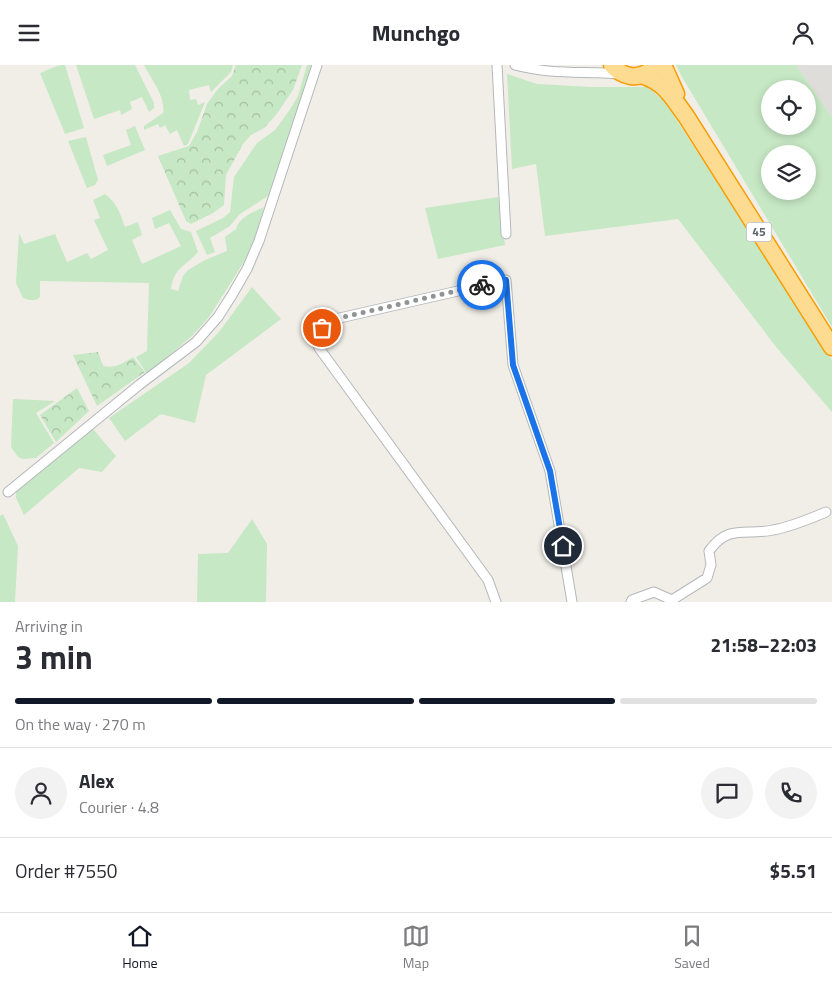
<!DOCTYPE html>
<html lang="en">
<head>
<meta charset="utf-8">
<style>
  :root { --surface:#fff; --page:#f2f2f3; --text:#2b2b33; --muted:#7c7c81; --line:#e1e1e2; --accent:#111827 }
  body { margin:0; font-family:"Titillium Web",sans-serif; background:var(--page); color:var(--text); height:100vh; display:flex; flex-direction:column; font-size:19px; white-space:nowrap }
  * { box-sizing:border-box; margin:0 }
  p { font-size:16px; color:var(--muted) }
  .icon { flex:none; width:28px; height:28px; fill:none; stroke:currentColor; stroke-width:2; stroke-linecap:round; stroke-linejoin:round }
  .map { position:relative; height:537px; overflow:hidden }
  .sheet { display:flex; flex-direction:column; background:var(--surface); flex:1 }
  .sheet>* { flex:none }
  .controls { position:absolute; left:761px; top:15px; display:grid; gap:10px }
  .controls a { display:grid; place-items:center; width:55px; height:55px; border-radius:50%; background:var(--surface); box-shadow:0 2px 8px #0003; font-size:25px }
  .pin { position:absolute; display:grid; place-items:center; width:42px; height:42px; color:#fff; margin:-21px; border:2px solid #fff; border-radius:50%; box-shadow:0 1px 5px #0007 }
  .courier { position:absolute; display:grid; place-items:center; width:50px; height:50px; margin:-25px; border:4px solid #1a73e8; border-radius:50%; background:#fff; color:#222; box-shadow:0 1px 6px #0007 }
  .head em { font-style:normal; font-weight:700 }
  .head div { display:flex; flex-direction:column-reverse }
  .head { display:flex; align-items:center; justify-content:space-between; height:85px; padding:0 15px }
  h1 { font-size:32px; font-weight:700; line-height:38px }
  .bar { display:grid; grid-template-columns:repeat(4,1fr); gap:8px 5px; align-content:center; height:60px; padding:0 15px }
  .bar i { height:6px; border-radius:4px; background:var(--line) }
  .bar .on { background:var(--accent) }
  .bar p { grid-column:span 4 }
  .line { display:flex; align-items:center; gap:12px; padding:0 15px; border-top:1px solid var(--line) }
  .line div { flex:1 }
  .round { display:grid; place-items:center; flex:none; width:52px; height:52px; border-radius:26px; background:var(--page) }
  header { display:flex; justify-content:space-between; align-items:center; height:65px; padding:0 15px; background:var(--surface); font-size:22px; font-weight:700 }
  .menu { display:flex; justify-content:space-around; align-items:center; height:70px; border-top:1px solid var(--line); background:var(--surface); font-size:14px; color:var(--muted) }
  .menu a { display:grid; justify-items:center; gap:2px }
  .menu .on { color:var(--accent) }
  .map>svg:first-child { display:block }
</style>
</head>
<body>
<header><svg class="icon" aria-label="menu" viewBox="0 0 24 24"><path d="M4 6h16M4 12h16M4 18h16"/></svg>Munchgo<svg class="icon" aria-label="person" viewBox="0 0 24 24"><circle cx="12" cy="8" r="4"/><path d="M4 21q1-7 8-7t8 7"/></svg></header>
<div class="map">
<svg width="832" height="537" viewBox="0 0 832 537">
  <defs>
    <pattern id="forest-crowns" width="20" height="18" patternUnits="userSpaceOnUse" patternTransform="scale(1.25)"><rect width="20" height="18" fill="#c6e8c4"/><path d="M2 6a3 3 0 1 1 6 0M12 15a3 3 0 1 1 6 0" fill="none" stroke="#a4c0a3"/></pattern>
  </defs>
  <rect width="100%" height="100%" fill="#f0eee7"/>
  <path fill="#dfddd9" d="M796 0H832V52Z"/>
  <path fill="#c6e8c4" fill-rule="evenodd" d="M60 0H65L84 63 65 69 40 8Z
    M76 0H135L154 38V43L149 47 142 32 130 37 132 44 121 50 120 45 94 54Z
    M144 0H233L231 7 211 27 209 20 189 25 190 35 196 34 198 40 205 37 188 79 184 81 177 65 170 69 165 60 160 63 158 59 144 65V61L163 48C166 32 151 14 144 0Z
    M307 0H314L268 131 240 149 230 161 210 173 215 187 207 190 196 166 223 153 230 147 234 112 257 78 275 65 289 46 298 31Z
    M676 0H796L832 52V262L682 12ZM770 24H808V61H770ZM770 89H808V126H770Z
    M507 9 537 19 591 22H648L665 37 832 295V347L777 283 678 154 545 171 536 99 512 104Z
    M135 61 145 85 107 101 103 90 131 80 126 65Z
    M86 72 98 115 95 120 87 123 68 76Z
    M105 129C117 138 120 148 125 162L138 157 142 170 132 175 142 199 181 181 169 158 155 164 152 153 170 145 181 164 191 167 198 187C185 202 174 202 171 224L178 226 183 211 188 205 205 195 227 186 225 172 236 164C239 152 254 147 264 142L253 179 242 200 209 252 193 270 147 309 136 292 147 286 149 218 40 216V232C35 237 29 235 23 233L16 218 19 168 24 179 55 169 67 197 87 188 91 194 108 185 94 155 100 153 93 135Z
    M498 132 505 180 438 194 425 143Z
    M252 222 281 254 206 310 195 358 161 349 125 376 109 353 189 298 219 267Z
    M13 334 55 336 36 348 54 378 36 393 23 394 18 392 11 382Z
    M93 364 116 391 102 407 79 403 24 450 16 433V426Z
    M3 449 18 481 15 537H0V451Z
    M252 454 267 479 266 537H197L198 489 228 488Z"/>
  <path fill="url(#forest-crowns)" d="M236 0H302L293 25 276 50 264 63 251 70 243 79 226 110 224 140 213 148 191 159 186 156 158 91 189 81 197 67 207 39 218 24 232 11Z
    M98 287 103 301C114 304 124 298 133 292L145 307 97 341 73 290Z
    M77 323 89 346 56 377 40 350Z"/>
  <g fill="none" stroke-linecap="round" stroke-linejoin="round">
    <defs>
      <path id="street" d="M497 0 506 169
        M515 0C552 10 582 6 619 9
        M8 427 139 320 196 277 218 252 232 230 247 204 259 176 317 0
        M496 537 488 515 319 283 315 271 331 255 506 215 513 300 550 406 572 537
        M631 537 632 535 654 527 672 535 707 513 711 500 709 486C729 458 747 471 773 465 791 462 809 454 826 447"/>
      <path id="highway" d="M612 0C622 12 637 15 650 6
        M663 0 676 29
        M641 10C666 18 671 31 686 51L832 282"/>
    </defs>
    <use href="#street" stroke="#b4b8bb" stroke-width="11"/>
    <use href="#highway" stroke="#f89c00" stroke-width="19"/>
    <use href="#street" stroke="#fff" stroke-width="9"/>
    <use href="#highway" stroke="#fddc91" stroke-width="16"/>
  </g>
  <g fill="none" stroke-linecap="round" stroke-linejoin="round">
    <path stroke="#919494" stroke-width="5" stroke-dasharray="0 9" d="M322 263 331 255 482 220"/>
    <path stroke="#1a73e8" stroke-width="6" d="M482 220 506 215 513 300 550 406 563 481"/>
  </g>
  <g text-anchor="middle" stroke-width="4" stroke-linejoin="round" paint-order="stroke">
    <rect fill="#fff" stroke="#8e9295" stroke-width="1" x="746.5" y="157.5" width="25" height="19" rx="4"/>
    <g font-size="12" font-weight="bold" fill="#5e6367">
      <text x="759" y="171">45</text>
    </g>
  </g>
</svg>
<div class="controls">
<a><svg class="icon" aria-label="locate" viewBox="0 0 24 24"><circle cx="12" cy="12" r="6"/><path d="M12 2v4M12 18v4M2 12h4M18 12h4"/></svg></a>
<a><svg class="icon" aria-label="layers" viewBox="0 0 24 24"><path d="M12 4l9 5-9 5-9-5zM3 14l9 5 9-5"/></svg></a>
</div>
<div class="pin" style="left:322px;top:263px;background:#ea580c"><svg class="icon" aria-label="bag" viewBox="0 0 24 24"><path d="M5 8h14l-1 12H6zM9 8a3 3 0 0 1 6 0"/></svg></div>
<div class="pin" style="left:563px;top:481px;background:#1f2937"><svg class="icon" aria-label="home" viewBox="0 0 24 24"><path d="M3 11l9-7 9 7M6 9v11h12V9"/></svg></div>
<div class="courier" style="left:482px;top:220px"><svg class="icon" aria-label="bike" viewBox="0 0 24 24"><circle cx="6" cy="16" r="4"/><circle cx="18" cy="16" r="4"/><path d="M6 16l4-8h5l3 8M10 8l3 8H6M13 5h3"/></svg></div>
</div>
<section class="sheet">
<div class="head"><div><h1>3 min</h1><p>Arriving in</p></div><em>21:58–22:03</em></div>
<div class="bar"><i class="on"></i><i class="on"></i><i class="on"></i><i></i><p>On the way · 270 m</p></div>
<div class="line" style="height:90px"><a class="round"><svg class="icon" aria-label="person" viewBox="0 0 24 24"><circle cx="12" cy="8" r="4"/><path d="M4 21q1-7 8-7t8 7"/></svg></a><div><b>Alex</b><p>Courier · 4.8</p></div><a class="round"><svg class="icon" aria-label="chat" viewBox="0 0 24 24"><path d="M4 5h16v11H9l-5 4z"/></svg></a><a class="round"><svg class="icon" aria-label="phone" viewBox="0 0 24 24"><path d="M5 4h4l2 5-3 2q2 4 5 5l2-3 5 2v4C11 20 4 13 5 4z"/></svg></a></div>
<div class="line" style="height:65px"><div>Order #7550</div><b>$5.51</b></div>
</section>
<nav class="menu">
<a class="on"><svg class="icon" aria-label="home" viewBox="0 0 24 24"><path d="M3 11l9-7 9 7M6 9v11h12V9"/></svg>Home</a>
<a><svg class="icon" aria-label="map" viewBox="0 0 24 24"><path d="M3 6l6-2 6 2 6-2v14l-6 2-6-2-6 2zM9 4v14M15 6v14"/></svg>Map</a>
<a><svg class="icon" aria-label="saved" viewBox="0 0 24 24"><path d="M7 4h10v16l-5-4-5 4z"/></svg>Saved</a>
</nav>
</body>
</html>
